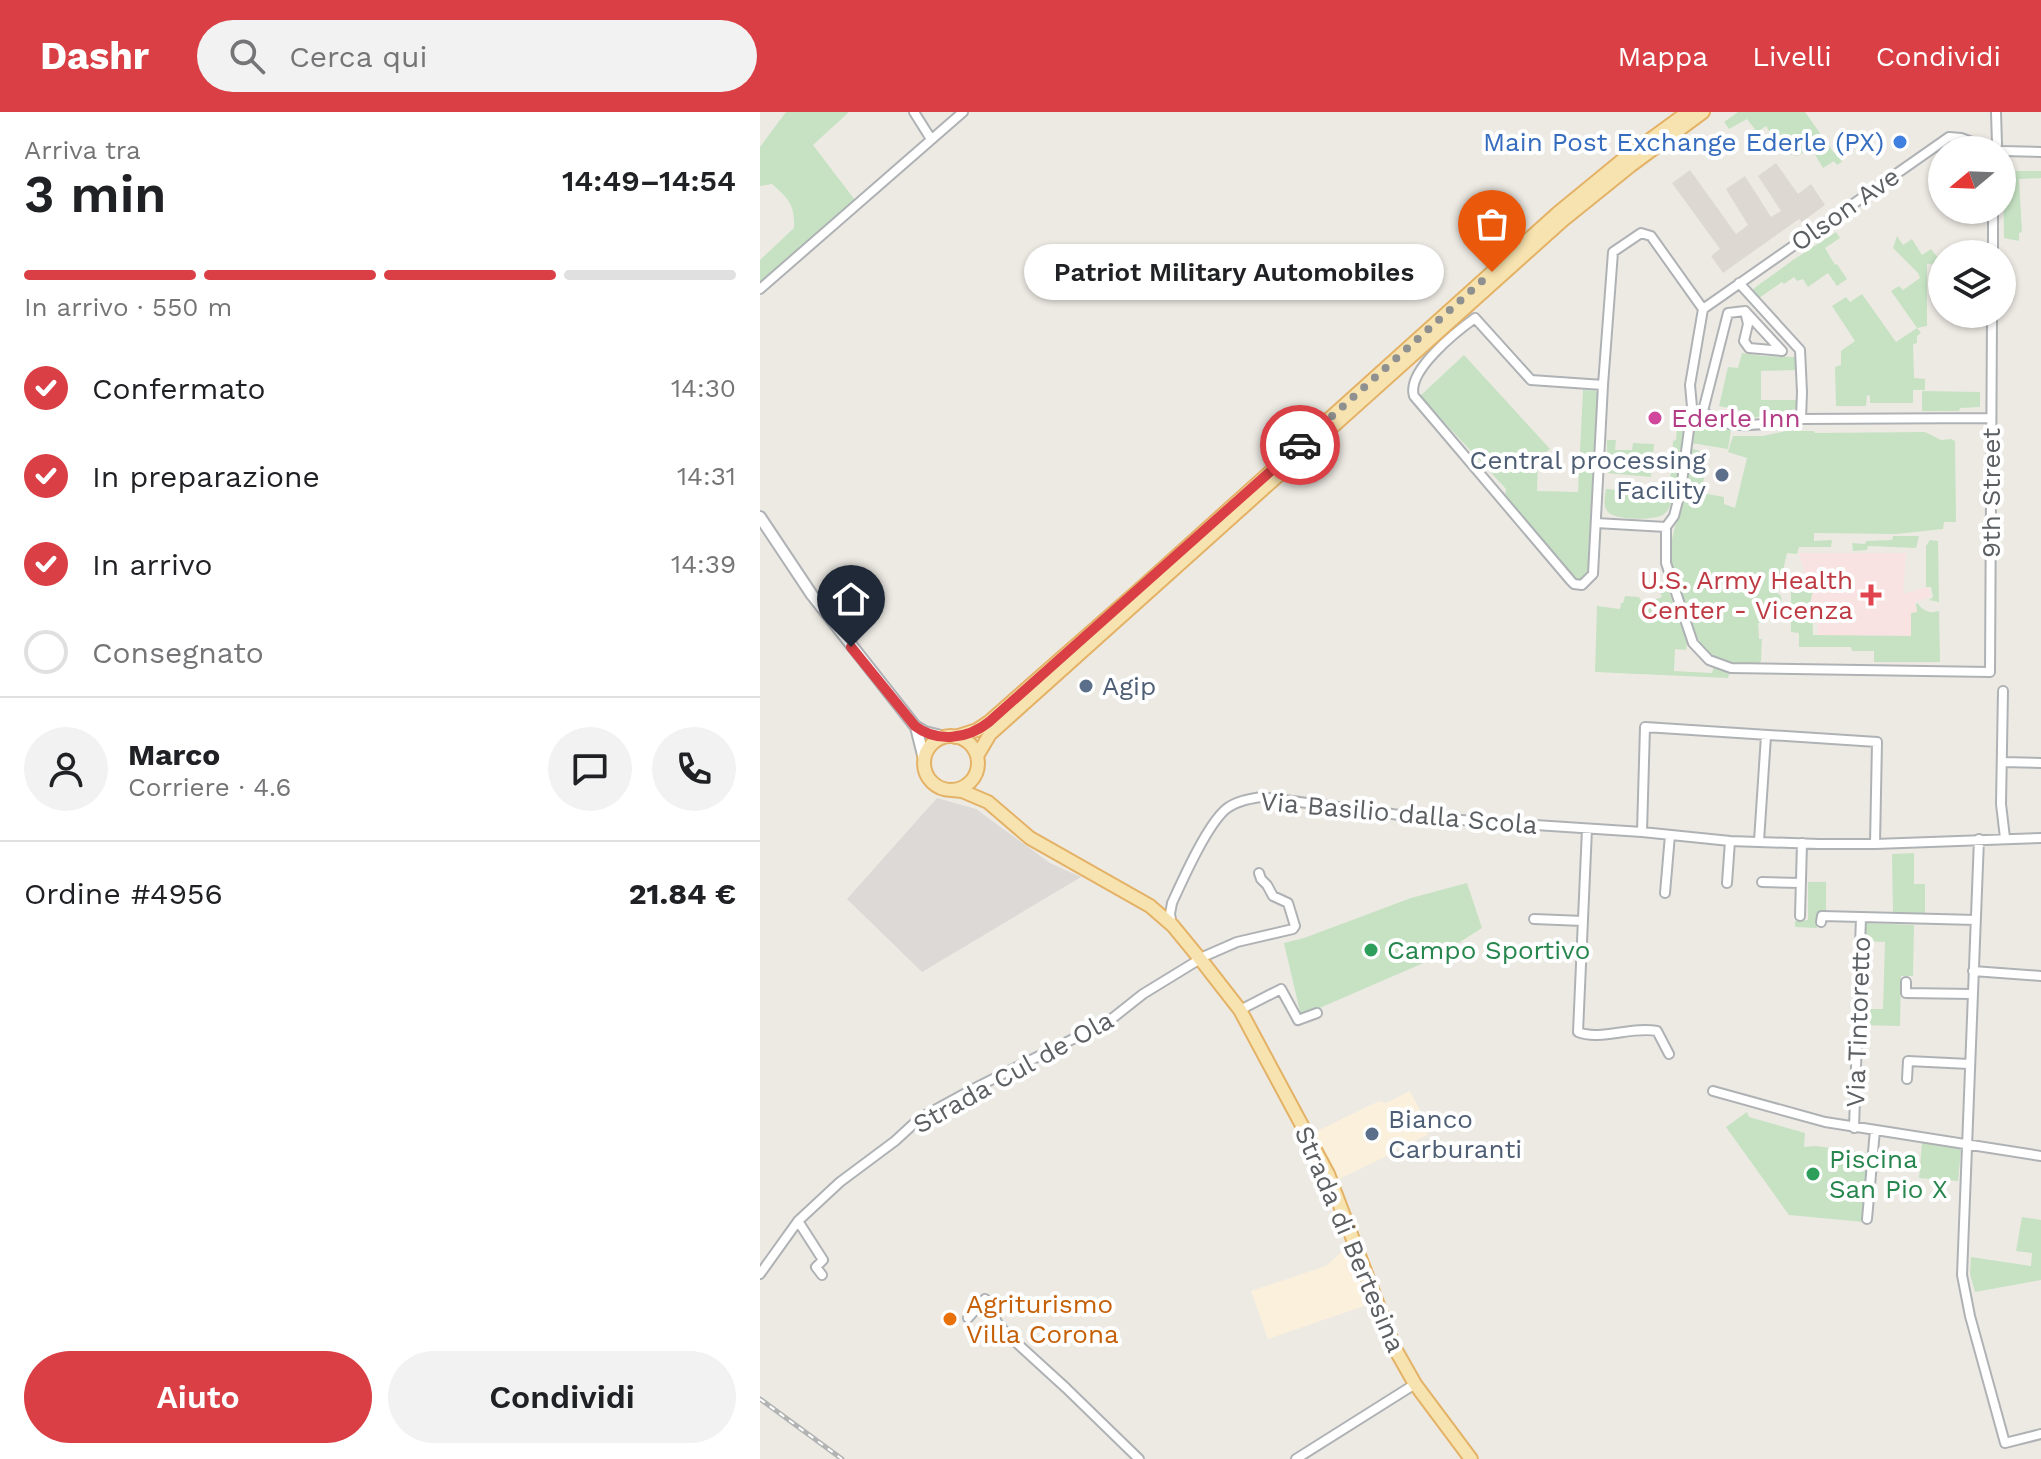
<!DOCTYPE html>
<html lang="it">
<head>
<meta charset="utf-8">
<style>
  :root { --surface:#fff; --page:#f2f2f2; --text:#202124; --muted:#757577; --line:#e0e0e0; --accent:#d93f44 }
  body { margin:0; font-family:"Work Sans",sans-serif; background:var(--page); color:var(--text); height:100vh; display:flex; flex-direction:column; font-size:30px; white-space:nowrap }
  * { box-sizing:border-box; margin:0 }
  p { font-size:26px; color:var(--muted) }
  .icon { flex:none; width:44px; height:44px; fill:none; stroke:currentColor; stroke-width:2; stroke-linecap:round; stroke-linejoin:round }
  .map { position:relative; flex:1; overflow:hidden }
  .panel { display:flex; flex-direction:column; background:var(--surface); width:760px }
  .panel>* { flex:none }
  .needle { width:52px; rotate:251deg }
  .tools { position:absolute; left:1168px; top:24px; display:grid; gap:16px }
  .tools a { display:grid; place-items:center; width:88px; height:88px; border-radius:50%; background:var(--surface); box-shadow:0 2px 6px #0004; font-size:40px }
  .pin { position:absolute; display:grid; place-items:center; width:68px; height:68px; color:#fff; margin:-82px -34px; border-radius:50% 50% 50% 0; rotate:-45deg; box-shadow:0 0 8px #0007 }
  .pin .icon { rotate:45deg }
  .courier { position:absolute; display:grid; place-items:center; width:80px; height:80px; margin:-40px; border:6px solid #d93f44; border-radius:50%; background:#fff; color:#222; box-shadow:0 2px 10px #0007 }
  .bubble { position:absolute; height:56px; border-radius:28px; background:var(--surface); box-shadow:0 2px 6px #0004; font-size:26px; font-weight:600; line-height:56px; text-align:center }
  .head em { font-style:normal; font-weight:600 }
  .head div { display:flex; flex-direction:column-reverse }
  .head { display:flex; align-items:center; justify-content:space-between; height:136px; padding:0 24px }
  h1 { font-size:52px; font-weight:600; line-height:60px }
  .bar { display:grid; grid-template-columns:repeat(4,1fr); gap:12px 8px; align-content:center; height:96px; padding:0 24px }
  .bar i { height:10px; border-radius:6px; background:var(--line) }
  .bar .on { background:var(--accent) }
  .bar p { grid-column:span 4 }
  .line { display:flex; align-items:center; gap:20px; padding:0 24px; border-top:2px solid var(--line) }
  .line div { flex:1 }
  .round { display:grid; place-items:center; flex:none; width:84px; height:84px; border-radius:42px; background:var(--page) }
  ol { padding:0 24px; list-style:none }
  li { display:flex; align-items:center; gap:24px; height:88px }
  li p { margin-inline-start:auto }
  li .icon { padding:8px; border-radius:50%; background:var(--accent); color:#fff; stroke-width:4 }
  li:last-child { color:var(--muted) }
  li i { width:44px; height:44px; border:4px solid var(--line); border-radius:50% }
  .button { display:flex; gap:16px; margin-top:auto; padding:16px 24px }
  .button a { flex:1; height:92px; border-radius:48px; background:var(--accent); color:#fff; font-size:32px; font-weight:600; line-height:92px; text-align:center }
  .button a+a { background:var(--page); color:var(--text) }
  header { display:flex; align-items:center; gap:48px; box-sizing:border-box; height:112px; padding:0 40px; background:var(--accent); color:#fff }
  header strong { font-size:38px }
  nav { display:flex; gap:44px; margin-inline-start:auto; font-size:28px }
  .search { width:560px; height:72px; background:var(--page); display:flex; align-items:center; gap:20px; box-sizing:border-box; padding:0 28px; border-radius:44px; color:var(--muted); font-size:30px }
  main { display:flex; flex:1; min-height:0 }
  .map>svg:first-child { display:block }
</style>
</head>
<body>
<header>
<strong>Dashr</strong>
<div class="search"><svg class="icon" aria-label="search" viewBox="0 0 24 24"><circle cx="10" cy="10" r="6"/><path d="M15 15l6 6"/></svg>Cerca qui</div>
<nav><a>Mappa</a><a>Livelli</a><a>Condividi</a></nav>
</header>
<main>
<section class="panel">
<div class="head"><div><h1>3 min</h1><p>Arriva tra</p></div><em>14:49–14:54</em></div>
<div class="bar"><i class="on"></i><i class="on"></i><i class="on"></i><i></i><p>In arrivo · 550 m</p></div>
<ol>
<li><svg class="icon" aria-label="check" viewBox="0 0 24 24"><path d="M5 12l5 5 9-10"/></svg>Confermato<p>14:30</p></li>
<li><svg class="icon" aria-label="check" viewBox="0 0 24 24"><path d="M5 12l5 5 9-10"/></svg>In preparazione<p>14:31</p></li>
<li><svg class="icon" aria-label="check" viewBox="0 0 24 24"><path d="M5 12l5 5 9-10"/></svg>In arrivo<p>14:39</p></li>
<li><i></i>Consegnato</li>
</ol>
<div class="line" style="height:144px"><a class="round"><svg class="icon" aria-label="person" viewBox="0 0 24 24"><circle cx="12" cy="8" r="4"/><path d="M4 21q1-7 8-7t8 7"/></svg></a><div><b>Marco</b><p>Corriere · 4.6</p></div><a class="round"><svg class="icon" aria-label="chat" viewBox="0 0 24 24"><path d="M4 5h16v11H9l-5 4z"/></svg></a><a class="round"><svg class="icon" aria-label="phone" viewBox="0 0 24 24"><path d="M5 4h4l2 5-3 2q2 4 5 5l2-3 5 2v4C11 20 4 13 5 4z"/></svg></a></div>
<div class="line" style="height:104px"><div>Ordine #4956</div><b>21.84 €</b></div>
<div class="button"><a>Aiuto</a><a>Condividi</a></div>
</section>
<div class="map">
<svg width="1281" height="1347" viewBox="0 0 1281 1347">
  <rect width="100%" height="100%" fill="#edeae4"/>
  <path fill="#faf0dc" d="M650 979 669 1016 667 1023 632 1039 629 1043 579 1067 555 1020 619 989 626 991Z
    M587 1135 607 1193 508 1227 491 1179 566 1154Z"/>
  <path fill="#dcd9d6" d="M177 686 216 697 290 751 321 765 162 860 87 787Z"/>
  <path fill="#ddd9d2" d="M1016 51 1038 82 1051 72 1065 93 1042 110 1039 107 963 161 951 144 960 137 912 71 930 58 976 122 988 113 966 77 985 64 1011 105 1021 99 998 64Z"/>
  <path fill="#f9e2e2" d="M1039 441H1146L1143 482 1168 475 1171 484 1155 490 1157 501H1151V524L1058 523 1057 501 1049 499 1043 478 1040 463 1045 462Z"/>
  <path fill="#c6e2c3" d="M26 0H89L53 33 98 92 0 177V148L34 116C35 93 29 87 12 72L0 74V35Z
    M978 0H1045L1074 41 1076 40 1082 50 1077 53 1074 49 1063 56 1051 36 1037 44 1022 40 1006 14 997 20 987 7 969 17 964 10Z
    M1243 59H1281V66L1259 67 1262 120 1259 121V129L1244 126Z
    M1076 120 1080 126 1065 136 1075 153 1077 152 1087 167 1077 174 1068 161 1048 175 1043 167 1037 169 1034 165 1024 172 1022 170 999 186 993 177 1033 148Z
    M1137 124 1143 133 1152 127 1162 143 1171 137 1182 151 1167 152V214L1157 216 1161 221 1157 224V231L1153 232 1154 266 1165 267V278H1153V291H1110V284L1107 283 1106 294H1076L1075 255 1081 253V239L1095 229 1072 194 1086 185 1090 190 1102 182 1136 230 1157 216 1131 179 1139 174 1143 178 1160 166 1158 161 1133 136Z
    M982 241 1002 244 1036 245V258L1001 259V288H1036L1037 289V297C1018 299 1000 308 981 305L982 299 959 294 968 255 978 256Z
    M704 243 790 337 778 348 777 379 818 380 823 278 838 279 828 464 822 469 814 468 745 384 746 377 660 284Z
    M1162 279 1220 280V295L1200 296 1199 299H1162Z
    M934 311 971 318 968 337 931 331 930 336 949 342 942 376 917 373C913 382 912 396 904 402 897 409 857 408 849 401 842 394 845 386 846 377L911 382 912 373 910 372 913 329 916 328 917 317 932 319Z
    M1026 319H1054L1055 321 1165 320 1181 328 1191 327 1195 329 1196 410H1184L1183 417 1136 422 1054 421V429L1072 428 1071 435H1039L1037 442 1027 441 1022 463 1017 462 1009 474 1021 484 1022 501 1020 502 1018 494 1006 495 1002 501 1003 511H998L999 527H1002L1001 549 998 552C943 552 938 534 923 487 919 476 912 463 911 451 908 430 920 399 925 378L964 385V392L975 396 987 346 968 340 973 324H1003Z
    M847 328H856L855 338H872L873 331 894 332 891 365 847 361Z
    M1133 424H1159L1156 436 1108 434 1107 438 1093 439 1092 431 1105 432 1106 429 1132 428Z
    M1170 428 1178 429 1179 490 1169 488 1173 485 1171 475H1166V434Z
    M1041 472 1042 477H1053L1049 498 1052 500 1053 523 1151 524V501L1157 500 1156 492 1157 491C1164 499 1169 502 1179 499L1180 550H1114V539H1092L1091 535H1039V521L1031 520V479L1034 474Z
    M908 477 927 530 926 538 915 537 914 559 952 561 954 554 969 562 968 566 835 560 837 494 860 497 861 491H863L865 484 879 485 883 492 902 485 900 480Z
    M1154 741V772H1165V804L1133 800 1132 742Z
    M1048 770H1066V801L1057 802V816L1035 815V809L1048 808Z
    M707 771 722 816 675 846 541 904 524 831 544 826 651 786Z
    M1105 811 1154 813 1153 864H1141L1140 914 1100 913V897H1123L1125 830 1105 829Z
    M987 1000 989 1005 1045 1021 1044 1035 1056 1034 1107 1041 1104 1110 1029 1103 966 1015Z
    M1162 1031 1198 1035 1201 1038 1198 1069 1159 1066Z
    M1262 1105 1281 1108V1168L1215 1180 1210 1162 1211 1145 1271 1154 1272 1141 1256 1139Z"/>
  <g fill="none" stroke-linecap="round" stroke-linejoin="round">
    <defs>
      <path id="minor" d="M154 0 171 27
        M1235 38 1237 32 1236 0
        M1242 39 1281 40
        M1233 142V98
        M979 171 1040 238 1042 280 1041 307 1230 306
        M0 177 203 0
        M943 197 1189 25 1201 26 1234 38
        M985 199 1022 239 989 236 984 229 988 212 985 199 968 201 943 299C968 323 1010 310 1041 307
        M843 273 771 268 715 206C697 219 646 259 654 284L811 469 814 472 822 473 833 462 843 273 853 140 881 121 891 124 943 197 930 273 932 295 921 377 914 404 906 415V451L933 531 949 548 971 556 1230 560 1232 202
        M836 411 906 415
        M1243 579 1241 692 1245 726
        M1242 650 1281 651
        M827 717 818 920C840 929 872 914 897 919L909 942
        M882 720 885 615 1117 630 1115 732
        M1219 727 1202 1163 1210 1204 1245 1331 1281 1322
        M999 729 1006 624
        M1002 770 1041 771
        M967 771 970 729
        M905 781 910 723
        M1040 804 1042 731
        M774 807 823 809
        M1061 810 1062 804 1101 805
        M412 813 410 802 412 791C423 767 447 713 466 697 476 689 489 687 501 685L655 705 882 720 970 729 1059 732H1115L1281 726
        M1213 859 1281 864
        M1146 870V881L1212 882
        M480 898 521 877 538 908 557 901
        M1147 967 1148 949 1209 952
        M953 979 1065 1010 1281 1044
        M1094 1016 1101 805 1216 808
        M1107 1107 1115 1018
        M38 1109 63 1148 56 1155 62 1163
        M0 1162 38 1109 80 1070 135 1029 160 1006 215 976 349 909 383 882 445 844 477 830 533 817 535 814 528 791 513 784 507 773 501 767 499 761
        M208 1206 225 1187 238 1212 248 1223 306 1276 379 1347
        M536 1347 655 1272"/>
      <path id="tertiary" d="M0 405 52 483 155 614 165 620 185 625
        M156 615 164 647"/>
      <path id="primary" d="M164 651a27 27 0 1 1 54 0a27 27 0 1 1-54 0Z
        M195 625 217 618 229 610 378 479 798 101 865 46 928 0
        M217 644 230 622 803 108 870 54 943 0
        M192 678 202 679 228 690 270 726 390 794 413 814 445 853 480 898 568 1062 634 1235 655 1272 711 1347"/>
    </defs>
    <use href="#minor" stroke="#afb2b5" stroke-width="12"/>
    <use href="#tertiary" stroke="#afb2b5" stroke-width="14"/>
    <use href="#primary" stroke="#e4b266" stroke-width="16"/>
    <use href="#minor" stroke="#fff" stroke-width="8"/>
    <use href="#tertiary" stroke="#fff" stroke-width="10"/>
    <use href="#primary" stroke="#f7e3af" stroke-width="12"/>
    <defs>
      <path id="rail" d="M0 1287 82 1347"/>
    </defs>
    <use href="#rail" stroke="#b2b3b3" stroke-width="5"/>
    <use href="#rail" stroke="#fff" stroke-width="2" stroke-dasharray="6" stroke-linecap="butt"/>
  </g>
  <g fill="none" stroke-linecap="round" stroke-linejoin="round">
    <path stroke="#8f9090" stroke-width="8" stroke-dasharray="0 14.4" d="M540 333 732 160"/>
    <path stroke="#d93f44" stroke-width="10" d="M91 535 155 614C177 631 208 627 229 610L540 333"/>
  </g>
  <circle fill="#3f7fe0" stroke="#fff" stroke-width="3" cx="1140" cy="30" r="8"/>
  <circle fill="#d1479c" stroke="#fff" stroke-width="3" cx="895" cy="306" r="8"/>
  <g fill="#5c6f8a" stroke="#fff" stroke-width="3">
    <circle cx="962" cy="363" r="8"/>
    <circle cx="326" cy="574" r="8"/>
    <circle cx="612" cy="1022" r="8"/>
  </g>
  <path fill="#e0444e" stroke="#fff" stroke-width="3" d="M1107 471h8v8h8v8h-8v8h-8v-8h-8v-8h8z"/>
  <g fill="#2e9e5b" stroke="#fff" stroke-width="3">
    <circle cx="611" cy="838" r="8"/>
    <circle cx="1053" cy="1062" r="8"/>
  </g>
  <circle fill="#e8710a" stroke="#fff" stroke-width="3" cx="190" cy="1207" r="8"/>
  <g text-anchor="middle" stroke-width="8" stroke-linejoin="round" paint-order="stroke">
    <g font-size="26" fill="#366cbe" stroke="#fff" text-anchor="end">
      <text x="1124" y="39">Main Post Exchange Ederle (PX)</text>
    </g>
    <g font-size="26" fill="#5c6063" stroke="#fff">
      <text transform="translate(1085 97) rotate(-35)" y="9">Olson Ave</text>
      <text transform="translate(1231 381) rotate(-90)" y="9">9th Street</text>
      <text transform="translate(639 701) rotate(5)" y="9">Via Basilio dalla Scola</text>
      <text transform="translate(1098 910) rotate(-88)" y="9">Via Tintoretto</text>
      <text transform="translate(253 960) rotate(-29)" y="9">Strada Cul de Ola</text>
      <text transform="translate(590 1127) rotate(67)" y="9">Strada di Bertesina</text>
    </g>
    <g font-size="26" fill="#b23c85" stroke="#fff" text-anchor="start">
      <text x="911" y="315">Ederle Inn</text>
    </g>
    <g font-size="26" fill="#4e5e75" stroke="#fff" text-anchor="start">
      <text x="946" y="357" text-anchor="end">Central processing<tspan x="946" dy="30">Facility</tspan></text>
      <text x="342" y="583">Agip</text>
      <text x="628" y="1016">Bianco<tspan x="628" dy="30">Carburanti</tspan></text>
    </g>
    <g font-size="26" fill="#be3a42" stroke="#fff" text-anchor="end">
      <text x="1093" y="477">U.S. Army Health<tspan x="1093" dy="30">Center - Vicenza</tspan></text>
    </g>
    <g font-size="26" fill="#27864d" stroke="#fff" text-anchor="start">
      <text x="627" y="847">Campo Sportivo</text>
      <text x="1069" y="1056">Piscina<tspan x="1069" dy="30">San Pio X</tspan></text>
    </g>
    <g font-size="26" fill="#c56008" stroke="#fff" text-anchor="start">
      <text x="206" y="1201">Agriturismo<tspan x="206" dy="30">Villa Corona</tspan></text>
    </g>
  </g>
</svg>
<div class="tools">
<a><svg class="needle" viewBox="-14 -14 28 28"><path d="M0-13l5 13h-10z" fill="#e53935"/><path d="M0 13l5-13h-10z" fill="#757577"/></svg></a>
<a><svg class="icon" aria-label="layers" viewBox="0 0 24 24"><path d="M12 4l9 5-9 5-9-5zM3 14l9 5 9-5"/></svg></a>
</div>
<div class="pin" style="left:732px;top:160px;background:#ea580c"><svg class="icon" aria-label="bag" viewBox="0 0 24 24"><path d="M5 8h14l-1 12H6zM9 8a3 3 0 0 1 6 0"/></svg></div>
<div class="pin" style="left:91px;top:535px;background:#1f2937"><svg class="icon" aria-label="home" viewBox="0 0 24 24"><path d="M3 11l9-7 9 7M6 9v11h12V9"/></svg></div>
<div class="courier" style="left:540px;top:333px"><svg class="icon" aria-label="car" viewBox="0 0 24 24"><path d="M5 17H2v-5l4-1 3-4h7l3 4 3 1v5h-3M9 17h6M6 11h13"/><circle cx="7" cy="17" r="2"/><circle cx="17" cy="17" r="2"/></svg></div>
<div class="bubble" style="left:264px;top:132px;width:420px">Patriot Military Automobiles</div>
</div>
</main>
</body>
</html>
